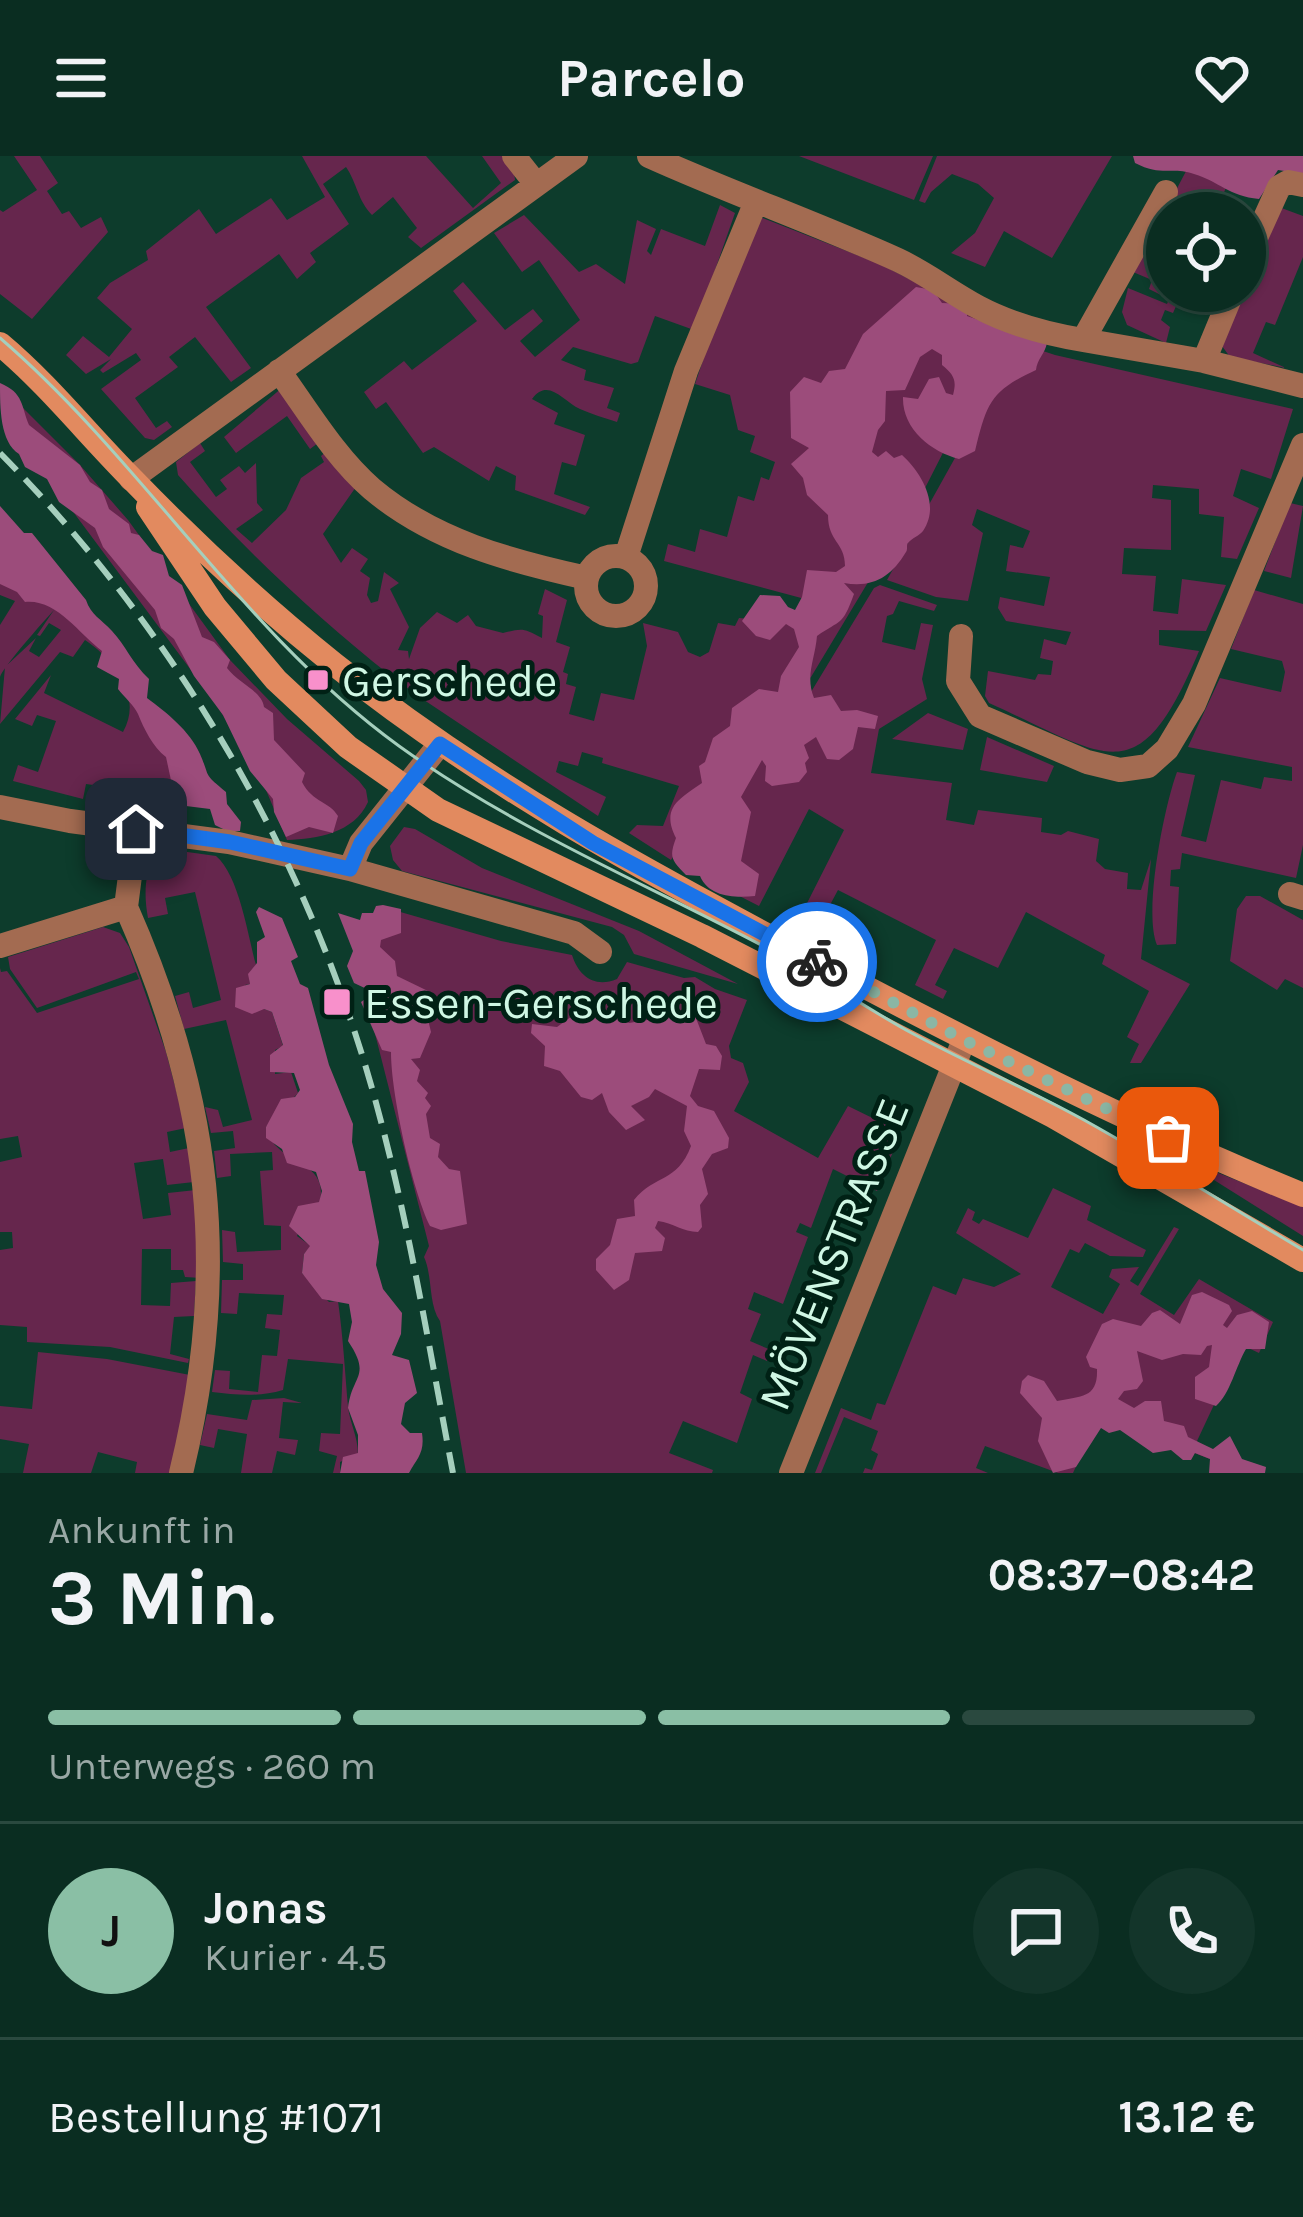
<!DOCTYPE html>
<html lang="de">
<head>
<meta charset="utf-8">
<style>
  :root { --surface:#0a2d21; --page:#13352a; --text:#f1f3f6; --muted:#99a8a5; --line:#2a493f; --accent:#8abfa5 }
  body { margin:0; font-family:Karla,sans-serif; background:var(--page); color:var(--text); height:100vh; display:flex; flex-direction:column; font-size:45px; white-space:nowrap }
  * { box-sizing:border-box; margin:0 }
  p { font-size:39px; color:var(--muted) }
  .icon { flex:none; width:66px; height:66px; fill:none; stroke:currentColor; stroke-width:2; stroke-linecap:round; stroke-linejoin:round }
  .map { position:relative; height:1317px; overflow:hidden }
  .details { display:flex; flex-direction:column; background:var(--surface); flex:1 }
  .details>* { flex:none }
  .controls { position:absolute; left:1146px; top:36px; display:grid; gap:24px }
  .controls a { display:grid; place-items:center; width:120px; height:120px; border-radius:50%; background:var(--surface); box-shadow:0 3px 9px #0004,0 0 0 3px var(--line); font-size:60px }
  .pin { position:absolute; display:grid; place-items:center; width:102px; height:102px; color:#fff; margin:-51px; border-radius:24px; box-shadow:0 6px 18px #0006 }
  .courier { position:absolute; display:grid; place-items:center; width:120px; height:120px; margin:-60px; border:9px solid #1a73e8; border-radius:50%; background:#fff; color:#222; box-shadow:0 3px 15px #0007 }
  .head em { font-style:normal; font-weight:700 }
  .head div { display:flex; flex-direction:column-reverse }
  .head { display:flex; align-items:center; justify-content:space-between; height:204px; padding:0 48px }
  h1 { font-size:78px; font-weight:700; line-height:90px }
  .bar { display:grid; grid-template-columns:repeat(4,1fr); gap:18px 12px; align-content:center; height:144px; padding:0 48px }
  .bar i { height:15px; border-radius:9px; background:var(--line) }
  .bar .current { background:var(--accent) }
  .bar p { grid-column:span 4 }
  .line { display:flex; align-items:center; gap:30px; padding:0 48px; border-top:3px solid var(--line) }
  .line div { flex:1 }
  .round { display:grid; place-items:center; flex:none; width:126px; height:126px; border-radius:63px; background:var(--page) }
  header { display:flex; justify-content:space-between; align-items:center; height:156px; padding:0 48px; background:var(--surface); font-size:54px; font-weight:700 }
  .map>svg:first-child { display:block }
</style>
</head>
<body>
<header><svg class="icon" aria-label="menu" viewBox="0 0 24 24"><path d="M4 6h16M4 12h16M4 18h16"/></svg>Parcelo<svg class="icon" aria-label="heart" viewBox="0 0 24 24"><path d="M12 20l-8-8c-3-5 5-10 8-4 3-6 11-1 8 4z"/></svg></header>
<div class="map">
<svg width="1303" height="1317" viewBox="0 0 1303 1317">
  <rect width="100%" height="100%" fill="#0d3c2c"/>
  <path fill="#66264d" d="M14 0H40L58 27 47 35 62 58 69 55 81 72 101 61 108 76 32 163 0 138V54L3 56 37 34Z
    M302 0H426L473 52 501 27 482 0H502L514 16 515 24 421 92 408 81 417 72 393 41 372 59C358 45 357 27 346 11L323 28 349 68 310 97 316 106 297 123 279 98 206 151 251 212 231 226 195 181 169 201 178 211 135 242 156 272 167 265 172 271 154 284 145 282 101 233 141 204 136 197 103 217 100 214 111 203 86 218 66 199 83 180 109 201 132 173 97 142 110 127 148 104 146 95 199 53 216 78 271 42 287 64 325 41Z
    M799 0H933L914 44Z
    M937 0H1112L1052 102 1004 75 985 111 951 97 975 77 994 42 978 28 952 18 931 36 925 47 919 45Z
    M1194 0 1235 11 1218 50 1212 47 1207 57H1167V107L1147 99 1145 103 1167 114V135L1181 139 1173 157 1165 154 1161 164 1170 171 1166 187 1127 169 1122 156 1128 132 1167 148 1169 143 1149 133 1152 124 1133 116Z
    M720 49 735 57 694 174 655 160 638 206 631 208 573 191 561 204 586 214 584 224 614 232 607 252 620 257 617 266C605 262 591 258 580 253 563 245 548 221 532 243L558 257 554 268 585 279 576 310 562 306 554 338 590 351 585 359 515 334 516 320 496 310 489 325 434 291 423 297 386 246 376 253 364 236 404 205 412 214 477 165 453 135 463 126 505 174 533 153 543 165 520 185 535 201 580 164 539 104 522 116 494 77 524 59 579 116 596 108 625 128 637 64 656 73 647 95 651 99 661 73 705 90Z
    M1276 50 1303 60V101L1275 169 1266 166 1253 197 1286 212 1230 201 1222 190Z
    M760 61 880 108 1006 173 923 336 857 409 805 443 664 405 668 388 695 396 700 373 727 381 738 340 754 345 761 321 769 324 775 306 750 296 755 280 738 274 730 239 695 228 720 154Z
    M1019 187 1055 199 1293 253 1271 323 1241 313 1233 340 1259 352 1237 403 1221 401 1224 361 1199 358V333L1153 329 1152 342 1171 344V394L1124 392 1122 418 1156 420 1153 455 1178 458 1182 423 1226 429 1206 475 1159 474V489L1199 495C1138 640 1109 601 989 547L985 540 988 515 1035 524 1038 518 1051 519 1053 505 1040 502 1044 483 1066 489 1071 476 1006 465 998 452 1000 441 1044 450 1050 421 1006 415 1010 389 1023 392 1030 375 977 353 972 369 983 377 968 445 936 441 887 424Z
    M0 229 80 309 128 364 230 504 287 563 359 625 366 634 368 646C354 677 317 683 287 684L258 615 214 545 74 357Z
    M283 231 358 328 323 378 341 407 352 392 368 403 360 415 370 422 367 439 371 447 378 445 384 416 399 427 390 433 409 471 398 494 408 495 409 503 420 472 437 456 457 467 468 459 476 470 503 477C523 472 523 472 542 482L543 460 538 458 545 433 567 444 556 486 570 491 563 516 568 518 566 528 576 531 569 558 594 565 601 537 634 544 647 490 643 467 678 476 688 496 700 501 709 496 718 467 735 470 739 462 809 468 841 423 873 418 811 521 766 555 671 704 629 677 637 669 663 670 679 630 602 607 603 602 582 596 578 610 559 605 556 616 606 641 598 660 412 536 404 529 406 515H394L391 520C314 459 244 393 178 319L176 306 200 287 205 295 190 306 216 341 227 333 220 324 239 310 245 317 256 307 257 347 263 354 236 373 252 387 286 354 301 322 324 306 321 300 329 293 322 284 310 293 287 260 236 297 224 281Z
    M1290 347 1303 350 1291 422 1264 415Z
    M0 381 104 481 197 650 182 648 180 655 92 644 93 629 86 628 83 643 13 625 18 609 38 616 56 565 37 559 32 570 15 563 51 519 44 537 123 576C143 541 115 504 85 484L73 501 60 496 0 568 5 511 36 482 29 495 39 501 61 474 49 467 40 480 37 479 54 454C44 465 2 512 0 521V469L15 445 0 439Z
    M880 429 937 449 934 455 899 445 893 458 887 460 882 486 915 494 921 467 933 469 922 523 927 543 879 573 871 617 952 627 946 664 974 669 978 654 1042 662 1041 676 1061 679 1068 675 1099 683 1096 705 1105 713 1128 717 1127 733 1141 734 1151 703 1141 803 1190 828 1141 907H1130L1139 888 1127 881 1149 835 1102 808 1105 799 1026 756 998 812 954 792 935 829 947 835 943 843 915 829 936 784 838 734 817 773 799 763 844 674 809 653 759 750 708 724 751 606 811 536 874 432Z
    M1254 434 1303 448V689L1296 722 1182 697 1180 713 1171 714 1170 730 1179 731 1176 788 1157 789C1143 756 1164 651 1177 616L1195 619 1181 680 1206 686 1221 624 1261 633 1264 621 1292 625V611L1188 591 1220 522 1281 536 1285 516 1282 505 1231 493Z
    M928 557 968 573 963 594 892 583Z
    M987 581 1054 610 1047 626 980 614Z
    M404 671 415 673 482 712 639 775 738 828 634 798 624 779 612 771 402 715 393 704 390 690Z
    M166 693 216 700C239 719 248 780 256 809L249 818 250 828 245 829 264 853 272 856 283 890 275 894V918L291 916 298 937 266 971C267 973 273 987 275 989 295 1010 327 1010 320 1046L309 1050 297 1080 311 1090 304 1098 302 1117 329 1146 338 1145C343 1180 345 1216 348 1251 350 1267 358 1281 358 1298L340 1306V1317H333L337 1300 319 1295 321 1277 340 1278 343 1208 288 1203 283 1234C259 1241 237 1239 212 1236L215 1214 230 1215 229 1233 258 1236 262 1199 277 1200 280 1174 265 1172 267 1158 282 1159 284 1139 239 1137 237 1158 221 1157 222 1124H243V1108L223 1106 222 1074 235 1076 237 1096 281 1094V1070L264 1069 260 1015 273 1014 272 996 230 998 231 1020 217 1022 214 995 235 992 233 975 211 977 205 951 218 954 223 971 252 964 226 864 184 873 175 840 189 836 193 852 221 844 195 736 165 742 168 758 148 762C144 740 144 719 155 698Z
    M1246 740H1260L1303 764V832L1285 823 1277 834 1230 805 1237 753Z
    M397 755 501 785 572 799C579 821 595 832 617 823L627 806 684 822 695 821 715 833 747 844 729 890 731 902 743 907 749 926 734 955 818 1002 848 950 901 976 877 1035 833 1013 811 1072 800 1067 796 1076 808 1081 783 1148 754 1136 748 1153 761 1158 750 1185 771 1194 767 1205 753 1199 740 1237 752 1243 737 1287 683 1265 669 1297 713 1314 712 1317H466L440 1165C428 1148 433 1121 424 1101L429 1090 371 862 394 870 375 782Z
    M103 771 120 777 129 791 166 896 186 972 167 976 170 996 189 992 194 1026 167 1029 163 1003 134 1007 143 1063 171 1059 168 1037 196 1034 201 1122 185 1121 183 1114H171V1093H142L141 1149 170 1150 171 1127 196 1125 194 1160 174 1161 170 1198 189 1203 188 1207 110 1191 27 1186V1171L0 1169V1094L13 1092 12 1076H0V1006L22 1001 18 980 0 983V812L1 816 7 815 37 857 139 823 136 816 37 852 10 813 8 801Z
    M1191 1006 1303 1051V1080L1206 1019 1197 1017 1193 1023 1183 1015Z
    M1053 1032 1091 1050 1087 1064 1146 1094 1143 1101 1110 1100 1085 1087 1079 1097 1070 1093 1051 1131 1103 1158 1120 1128 1109 1121 1112 1113 1139 1111 1130 1125 1138 1130 1174 1071 1179 1073 1140 1138 1174 1159 1199 1123 1273 1166 1259 1197 1242 1189 1197 1285 1210 1303 1099 1260 1073 1317H1058L985 1290 976 1312 988 1317H863L865 1312 872 1314 878 1298 871 1294 878 1275 844 1261 821 1317H815L841 1252 871 1264 877 1247 885 1249 933 1130 956 1139 963 1122 994 1131 1021 1118 956 1077 968 1052 975 1056 972 1064 979 1068 983 1063 1028 1082Z
    M38 1196 107 1203 190 1219 172 1317H135L137 1306 98 1296 91 1317H23L29 1288 0 1283V1250L32 1253Z
    M284 1242 302 1247 283 1246 279 1282 298 1284 295 1299 277 1295 272 1317H241L247 1278 218 1273 214 1292 200 1289 207 1258 247 1264 252 1244Z"/>
  <path fill="#9c4c7b" d="M1133 0H1303V18L1278 14 1259 43C1229 40 1220 26 1194 18 1171 10 1162 21 1135 7Z
    M916 131 933 134 942 147 967 148V160L1047 187C1045 198 1037 203 1036 214 990 235 987 247 975 295L959 303C931 296 902 273 903 241L918 243 929 223 939 221 946 237 953 239C957 224 954 219 942 209V199L932 193 920 201 905 234 886 235 885 265 878 274 872 296 878 301 886 295 894 302 902 299C921 316 941 349 923 375 919 380 912 382 908 387 906 389 908 393 906 396 891 421 873 432 844 427L854 438C842 471 841 463 817 480 815 504 805 519 814 542L831 539 841 555 857 554 878 560 875 573 858 571 853 593 839 604 827 603 816 581 804 589 809 602 805 607 807 616 799 626 772 630 765 625 766 610 762 604 741 641 751 656 741 705 759 718 755 740C734 742 709 741 700 720L686 719C671 704 669 701 676 682 660 651 681 642 702 627L699 610 705 606 713 582 730 570 732 552 759 533 778 536 781 520 799 491 794 473 786 468 770 484 756 480 742 465 760 439 780 440 788 451 795 454 802 441 807 414 836 416 845 410C845 386 828 386 828 359L807 339 803 322 791 308 809 292 791 282 790 236 804 221 821 227 829 215 845 213 863 178Z
    M0 227C24 237 21 250 29 269L80 309 90 326 102 334 109 353 129 368 131 377 139 379 152 395 163 399 169 420 182 429 202 481 214 486 230 504 227 512C238 527 262 535 264 551L273 557 274 584 305 617 302 626C313 647 329 645 338 660L333 677 309 671 286 681 274 656 273 643 250 615 223 559 194 520 174 483 161 472 155 454 103 391 95 372 59 346 47 323 25 311 19 298C0 286 0 252 0 227Z
    M0 350 24 377H32L86 444C91 459 101 463 112 475 126 490 132 507 149 523L147 542C166 556 190 575 200 598 211 623 202 616 226 636L227 648 241 666 240 675H227L215 669 210 653 186 650 185 641 172 629 166 601C153 591 144 573 138 558 134 549 124 541 118 533L119 523 97 511 102 495C78 477 57 443 25 446L17 436 0 428Z
    M383 749 401 753V777L381 784 380 791 395 805 397 820 428 835 429 843 425 850 412 849 417 855H426L431 876 420 902 411 903 420 914 417 925 428 937 425 942 431 950 426 958 430 982 440 988 438 1001 449 1013 460 1015 467 1068 441 1074 430 1070C412 1033 391 938 391 896L382 894 361 846 379 833 369 834 354 827 347 810 353 795 338 757 360 764 362 757H373L376 750Z
    M259 751 282 762 298 801 291 805 300 828 308 832 329 909 353 968 352 986 359 1015H365L379 1086 376 1109 383 1133 402 1157 401 1178 392 1199 409 1204 417 1237 405 1247 401 1268 410 1277H422C425 1297 417 1302 409 1317H340L343 1301 358 1297V1279L348 1252C352 1218 372 1221 348 1185L352 1166 349 1148 322 1143 302 1117 304 1098 310 1090 289 1070 298 1050 319 1046 322 1035 316 1016 287 1007 282 993 266 982V971L281 943 295 941 300 934 294 917 270 916V899L283 889 272 856 264 853 252 858 235 851 236 832 250 828 248 818 257 807V786L265 781 256 756Z
    M610 852 629 867 653 863 657 853 694 857 706 888 716 890 722 900 720 914 699 913 690 940 698 950 714 955 729 982 728 992 712 998 702 1013 708 1038 700 1049 702 1071 698 1076C683 1076 673 1067 658 1065L655 1072 665 1082 662 1095 635 1097 629 1124 614 1134 596 1114V1103L610 1089 617 1063 635 1060 634 1044C655 1018 677 1027 691 990L684 975 687 950 655 933 649 941 631 950 645 964 626 974 609 956 602 937 592 944 581 941 560 915 544 910 545 890 531 877 532 868 557 871 579 855 604 859Z
    M1202 1136 1229 1149 1232 1155 1223 1169 1227 1172 1237 1159 1252 1155 1269 1166 1265 1193H1246C1236 1210 1230 1238 1216 1250L1195 1243V1221L1209 1211 1212 1189 1207 1190 1201 1199 1183 1198 1162 1204 1137 1195 1143 1225 1137 1233 1124 1235 1118 1243 1134 1252 1145 1245H1161L1164 1265 1184 1270 1188 1281 1213 1293 1230 1280 1242 1303 1266 1311 1265 1317H1209L1210 1303 1195 1297 1191 1304H1183L1171 1294 1153 1297 1120 1274 1109 1277 1101 1272 1076 1311 1053 1317 1038 1285 1042 1262 1020 1237 1022 1225 1028 1219 1044 1225 1057 1245C1082 1240 1098 1242 1097 1213L1090 1211 1086 1201 1102 1168 1113 1163 1141 1170 1152 1157 1160 1154 1180 1168 1192 1139Z"/>
  <g fill="none" stroke-linecap="round" stroke-linejoin="round">
    <path stroke="#a36b51" stroke-width="24" d="M514 0 536 28
      M649 0C731 37 816 67 898 104 926 117 950 136 978 151 1010 168 1047 178 1083 184
      M1166 36 1083 184 1204 205 1303 230
      M1245 106 1279 31 1288 26 1303 29
      M1204 205 1233 135
      M279 215C308 255 335 301 372 333 434 385 510 405 587 422
      M131 323 576 0
      M586 430a30 30 0 1 1 60 0a30 30 0 1 1-60 0Z
      M626 401 686 215 755 48
      M961 480 958 525 980 560 1087 606 1120 614 1148 610 1167 593 1194 548 1303 289
      M0 651 70 665 229 686 350 713 361 687 440 588
      M350 713 574 777 600 796
      M1290 738 1303 742
      M126 751C211 943 231 1113 181 1317
      M126 751 136 673
      M0 790 126 751
      M791 1317 964 884"/>
    <path stroke="#e28a5f" stroke-width="24" d="M0 188C49 229 88 279 133 324 196 389 263 451 334 508 486 629 641 713 812 803 973 888 1134 970 1303 1039
      M148 351 215 451 276 524 348 591 438 654 702 780 1053 960 1303 1104"/>
    <path stroke="#a5cfbd" stroke-width="3" d="M0 182C145 307 243 477 399 590 513 672 642 726 765 791 814 816 858 847 906 874 965 906 1026 932 1084 964 1158 1005 1230 1051 1303 1094"/>
    <path stroke="#a5cfbd" stroke-width="6" stroke-dasharray="24 12" stroke-linecap="butt" d="M0 297C177 477 308 700 375 943 409 1066 429 1192 453 1317"/>
  </g>
  <g fill="none" stroke-linecap="round" stroke-linejoin="round">
    <path stroke="#8bb6a4" stroke-width="12" stroke-dasharray="0 21.6" d="M817 806 964 884 1168 982"/>
    <path stroke="#1a73e8" stroke-width="15" d="M136 673 230 686 350 713 361 687 440 588 593 687 817 806"/>
  </g>
  <g fill="#f890cb" stroke="#002115" stroke-width="4.5">
    <rect x="306" y="512" width="24" height="24" rx="6"/>
    <rect x="322" y="831" width="30" height="30" rx="6"/>
  </g>
  <g text-anchor="middle" stroke-width="10" stroke-linejoin="round" paint-order="stroke">
    <g font-size="45" fill="#cff7e4" stroke="#002115" text-anchor="start">
      <text x="342" y="540">Gerschede</text>
      <text x="364" y="862">Essen-Gerschede</text>
    </g>
    <g font-size="45" fill="#cff7e4" stroke="#002115">
      <text transform="translate(833 1098) rotate(-68)" y="16">MÖVENSTRASSE</text>
    </g>
  </g>
</svg>
<div class="controls">
<a><svg class="icon" aria-label="locate" viewBox="0 0 24 24"><circle cx="12" cy="12" r="6"/><path d="M12 2v4M12 18v4M2 12h4M18 12h4"/></svg></a>
</div>
<div class="pin" style="left:1168px;top:982px;background:#ea580c"><svg class="icon" aria-label="bag" viewBox="0 0 24 24"><path d="M5 8h14l-1 12H6zM9 8a3 3 0 0 1 6 0"/></svg></div>
<div class="pin" style="left:136px;top:673px;background:#1f2937"><svg class="icon" aria-label="home" viewBox="0 0 24 24"><path d="M3 11l9-7 9 7M6 9v11h12V9"/></svg></div>
<div class="courier" style="left:817px;top:806px"><svg class="icon" aria-label="bike" viewBox="0 0 24 24"><circle cx="6" cy="16" r="4"/><circle cx="18" cy="16" r="4"/><path d="M6 16l4-8h5l3 8M10 8l3 8H6M13 5h3"/></svg></div>
</div>
<section class="details">
<div class="head"><div><h1>3 Min.</h1><p>Ankunft in</p></div><em>08:37–08:42</em></div>
<div class="bar"><i class="current"></i><i class="current"></i><i class="current"></i><i></i><p>Unterwegs · 260 m</p></div>
<div class="line" style="height:216px"><b class="round" style="background:var(--accent);color:#111">J</b><div><b>Jonas</b><p>Kurier · 4.5</p></div><a class="round"><svg class="icon" aria-label="chat" viewBox="0 0 24 24"><path d="M4 5h16v11H9l-5 4z"/></svg></a><a class="round"><svg class="icon" aria-label="phone" viewBox="0 0 24 24"><path d="M5 4h4l2 5-3 2q2 4 5 5l2-3 5 2v4C11 20 4 13 5 4z"/></svg></a></div>
<div class="line" style="height:156px"><div>Bestellung #1071</div><b>13.12 €</b></div>
</section>
</body>
</html>
